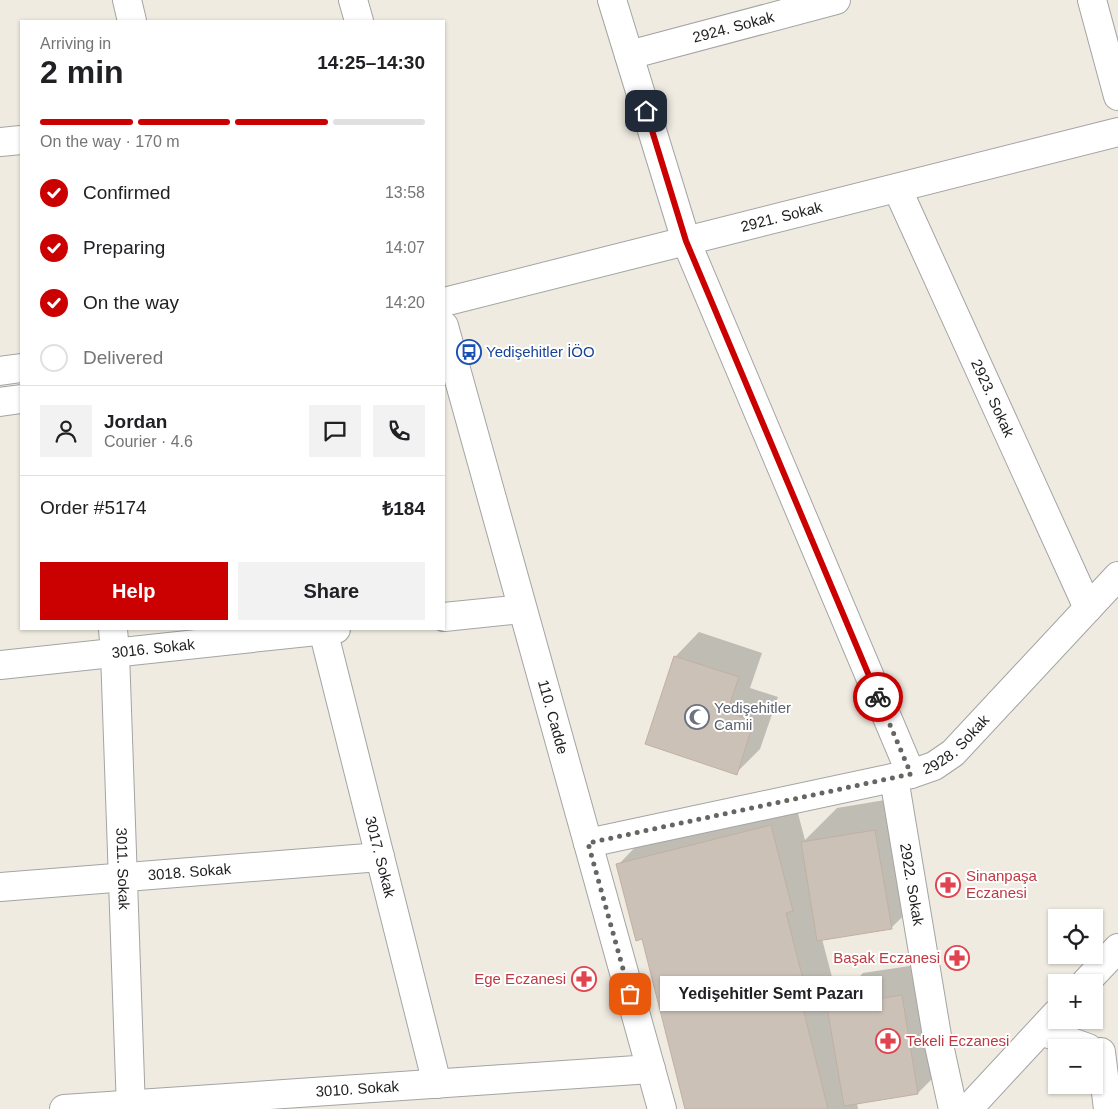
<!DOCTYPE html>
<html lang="en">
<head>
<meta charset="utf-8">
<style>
  :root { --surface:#fff; --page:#f2f2f2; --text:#202124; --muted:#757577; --line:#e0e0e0; --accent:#ca0100 }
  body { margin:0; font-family:Arial,sans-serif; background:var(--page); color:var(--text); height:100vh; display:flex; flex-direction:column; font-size:19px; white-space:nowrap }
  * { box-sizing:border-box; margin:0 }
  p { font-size:16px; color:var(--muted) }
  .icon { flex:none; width:28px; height:28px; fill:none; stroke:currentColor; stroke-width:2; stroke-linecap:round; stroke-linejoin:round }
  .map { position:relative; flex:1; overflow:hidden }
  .side { position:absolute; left:20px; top:20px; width:425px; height:610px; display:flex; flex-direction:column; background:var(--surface); border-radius:0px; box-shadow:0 1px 4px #0004 }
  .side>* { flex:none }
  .fabs { position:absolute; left:1048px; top:909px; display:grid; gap:10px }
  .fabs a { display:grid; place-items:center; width:55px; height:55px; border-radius:0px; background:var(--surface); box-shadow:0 1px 4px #0004; font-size:25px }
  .pin { position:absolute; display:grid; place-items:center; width:42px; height:42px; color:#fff; margin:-21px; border-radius:10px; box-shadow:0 2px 8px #0006 }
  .courier { position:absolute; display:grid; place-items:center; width:50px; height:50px; margin:-25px; border:4px solid #ca0100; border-radius:50%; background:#fff; color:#222; box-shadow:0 1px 6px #0007 }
  .bubble { position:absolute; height:35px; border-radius:0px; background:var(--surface); box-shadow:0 1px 4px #0004; font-size:16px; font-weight:800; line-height:35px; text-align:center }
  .head em { font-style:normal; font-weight:800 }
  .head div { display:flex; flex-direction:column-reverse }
  .head { display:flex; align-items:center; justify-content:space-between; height:85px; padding:0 20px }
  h1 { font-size:32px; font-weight:800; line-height:38px }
  .bar { display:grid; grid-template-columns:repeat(4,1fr); gap:8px 5px; align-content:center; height:60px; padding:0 20px }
  .bar i { height:6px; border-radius:4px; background:var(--line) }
  .bar .on { background:var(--accent) }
  .bar p { grid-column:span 4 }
  .line { display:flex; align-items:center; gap:12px; padding:0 20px; border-top:1px solid var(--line) }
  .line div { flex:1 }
  .round { display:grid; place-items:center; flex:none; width:52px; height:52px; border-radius:0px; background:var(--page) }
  ol { padding:0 20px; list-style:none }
  li { display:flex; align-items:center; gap:15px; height:55px }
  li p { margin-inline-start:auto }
  li .icon { padding:5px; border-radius:50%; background:var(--accent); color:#fff; stroke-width:4 }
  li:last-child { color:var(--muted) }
  li i { width:28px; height:28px; border:2px solid var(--line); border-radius:50% }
  .primary-button { display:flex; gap:10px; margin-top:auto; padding:10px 20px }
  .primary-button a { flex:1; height:58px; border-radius:0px; background:var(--accent); color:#fff; font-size:20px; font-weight:800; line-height:58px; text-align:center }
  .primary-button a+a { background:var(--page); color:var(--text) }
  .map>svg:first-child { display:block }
</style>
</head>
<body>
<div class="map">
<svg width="1118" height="1109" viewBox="0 0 1118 1109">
  <rect width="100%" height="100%" fill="#efebe1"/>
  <path fill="#0003" d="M699 632 762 653 750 688 778 697 760 749 736 773 675 657Z
    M909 796 926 894 891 928 822 939 832 977 826 983 832 1005 863 973 936 962 952 1059 918 1093 857 1103 858 1109H687L643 938 618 865 642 840 795 802 805 840 837 808Z"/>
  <path fill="#cbc1b7" stroke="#c2b0a2" d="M674 656 739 677 727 712 754 721 737 775 645 744Z
    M771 825 793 911 786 913 809 1002 802 1004 828 1109H685L642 939 636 941 616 864Z
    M875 830 892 929 817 941 801 842Z
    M902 995 918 1094 844 1106 827 1007Z"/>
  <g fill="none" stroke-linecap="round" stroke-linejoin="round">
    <defs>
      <g id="minor">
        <path d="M127 0 132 21"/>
        <path d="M353 0 359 21"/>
        <path d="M612 0 686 241 911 774"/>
        <path d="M1092 0 1118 96"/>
        <path id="s1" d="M629 55 836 0"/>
        <path d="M0 142 21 140"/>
        <path id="s2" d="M897 188 1088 608"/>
        <path id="s3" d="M444 302 1118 132"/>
        <path id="s4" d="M444 326 662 1109"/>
        <path d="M0 371 21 368"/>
        <path d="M0 402 21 399"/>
        <path d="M444 617 522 609"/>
        <path id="s5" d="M113 629 115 653 131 1109"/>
        <path id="s6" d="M323 630 437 1084"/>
        <path id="s7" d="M0 665 336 629"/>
        <path id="s8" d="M894 778 937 1036 953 1109"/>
        <path id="s9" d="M588 843 911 774 934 766 953 753 1118 576"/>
        <path id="s10" d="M0 887 380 857"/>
        <path d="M1086 982 1118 948"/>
        <path d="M1041 1031 1088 1048"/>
        <path d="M1101 1052 1108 1109"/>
        <path id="s11" d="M64 1109 651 1069"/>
        <path d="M968 1109 1056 1014"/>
      </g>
    </defs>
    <use href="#minor" stroke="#a4a4a4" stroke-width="30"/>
    <use href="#minor" stroke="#fff" stroke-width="28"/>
  </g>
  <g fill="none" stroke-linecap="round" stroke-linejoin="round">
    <path stroke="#666562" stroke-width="5" stroke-dasharray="0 9" d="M630 994 588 843 911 774 878 697"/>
    <path stroke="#ca0100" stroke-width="6" d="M646 111 686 241 878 697"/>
  </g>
  <defs>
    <symbol id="bus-ring" viewBox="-11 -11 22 22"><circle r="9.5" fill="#fff" stroke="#1a4fb4" stroke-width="1.5"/><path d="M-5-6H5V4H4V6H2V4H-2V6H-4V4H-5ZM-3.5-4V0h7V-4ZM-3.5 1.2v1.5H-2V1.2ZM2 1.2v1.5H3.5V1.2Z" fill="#1a4fb4"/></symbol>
    <symbol id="mosque-ring" viewBox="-11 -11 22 22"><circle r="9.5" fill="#fff" stroke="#6b7280" stroke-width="1.5"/><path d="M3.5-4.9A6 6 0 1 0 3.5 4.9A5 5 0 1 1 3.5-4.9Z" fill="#6b7280"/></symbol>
    <symbol id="pharmacy-ring" viewBox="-11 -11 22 22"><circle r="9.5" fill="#fff" stroke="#e0444e" stroke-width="1.5"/><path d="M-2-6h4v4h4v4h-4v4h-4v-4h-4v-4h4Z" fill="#e0444e"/></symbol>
  </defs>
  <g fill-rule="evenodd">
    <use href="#bus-ring" x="455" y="338" width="28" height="28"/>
    <use href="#mosque-ring" x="683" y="703" width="28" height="28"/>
    <use href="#pharmacy-ring" x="934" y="871" width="28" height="28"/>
    <use href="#pharmacy-ring" x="943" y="944" width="28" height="28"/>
    <use href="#pharmacy-ring" x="570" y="965" width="28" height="28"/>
    <use href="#pharmacy-ring" x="874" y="1027" width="28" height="28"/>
  </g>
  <g text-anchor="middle" stroke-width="4" stroke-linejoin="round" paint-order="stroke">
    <g font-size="15" fill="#1d1d1d" stroke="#fff">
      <text dy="5" stroke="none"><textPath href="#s1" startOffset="108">2924. Sokak</textPath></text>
      <text dy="5" stroke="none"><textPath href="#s3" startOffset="348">2921. Sokak</textPath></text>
      <text dy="5" stroke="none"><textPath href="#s2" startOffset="231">2923. Sokak</textPath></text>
      <text dy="5" stroke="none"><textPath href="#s7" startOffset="154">3016. Sokak</textPath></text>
      <text dy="5" stroke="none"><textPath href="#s4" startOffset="406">110. Cadde</textPath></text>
      <text dy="5" stroke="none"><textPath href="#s9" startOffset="385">2928. Sokak</textPath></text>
      <text dy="5" stroke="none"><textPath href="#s6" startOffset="234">3017. Sokak</textPath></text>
      <text dy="5" stroke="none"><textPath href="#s5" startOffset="240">3011. Sokak</textPath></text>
      <text dy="5" stroke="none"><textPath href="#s10" startOffset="190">3018. Sokak</textPath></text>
      <text dy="5" stroke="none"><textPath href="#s8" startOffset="108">2922. Sokak</textPath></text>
      <text dy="5" stroke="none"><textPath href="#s11" startOffset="294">3010. Sokak</textPath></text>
    </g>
    <g font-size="15" fill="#164399" stroke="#fff" text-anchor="start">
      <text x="486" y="357">Yedişehitler İÖO</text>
    </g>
    <g font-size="15" fill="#5b616d" stroke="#fff" text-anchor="start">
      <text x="714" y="713">Yedişehitler<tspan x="714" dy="17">Camii</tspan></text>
    </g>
    <g font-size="15" fill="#be3a42" stroke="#fff" text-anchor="start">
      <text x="966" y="881">Sinanpaşa<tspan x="966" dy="17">Eczanesi</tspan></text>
      <text x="940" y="963" text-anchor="end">Başak Eczanesi</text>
      <text x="566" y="984" text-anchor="end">Ege Eczanesi</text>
      <text x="906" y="1046">Tekeli Eczanesi</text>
    </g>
  </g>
</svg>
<div class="fabs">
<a><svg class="icon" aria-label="locate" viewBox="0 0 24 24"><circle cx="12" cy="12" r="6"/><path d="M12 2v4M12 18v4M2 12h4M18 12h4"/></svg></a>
<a>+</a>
<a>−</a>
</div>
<div class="pin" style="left:630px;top:994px;background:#ea580c"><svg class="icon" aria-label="bag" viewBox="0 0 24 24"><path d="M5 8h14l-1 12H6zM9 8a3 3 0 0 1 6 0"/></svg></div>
<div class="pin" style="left:646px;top:111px;background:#1f2937"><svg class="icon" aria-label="home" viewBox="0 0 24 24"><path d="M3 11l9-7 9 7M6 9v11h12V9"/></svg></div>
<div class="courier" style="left:878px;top:697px"><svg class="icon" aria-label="bike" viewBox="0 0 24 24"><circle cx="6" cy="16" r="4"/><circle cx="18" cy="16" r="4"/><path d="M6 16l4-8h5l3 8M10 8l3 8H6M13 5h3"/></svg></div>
<div class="bubble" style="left:660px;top:976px;width:222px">Yedişehitler Semt Pazarı</div>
<section class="side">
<div class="head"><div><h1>2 min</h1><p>Arriving in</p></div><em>14:25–14:30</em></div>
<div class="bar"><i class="on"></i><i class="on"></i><i class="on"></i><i></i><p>On the way · 170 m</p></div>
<ol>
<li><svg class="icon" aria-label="check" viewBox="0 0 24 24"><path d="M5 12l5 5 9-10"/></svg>Confirmed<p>13:58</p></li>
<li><svg class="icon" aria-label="check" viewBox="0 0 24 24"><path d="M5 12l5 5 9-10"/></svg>Preparing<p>14:07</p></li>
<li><svg class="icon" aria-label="check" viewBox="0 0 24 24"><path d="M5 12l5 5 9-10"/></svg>On the way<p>14:20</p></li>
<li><i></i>Delivered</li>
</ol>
<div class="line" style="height:90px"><a class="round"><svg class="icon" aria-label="person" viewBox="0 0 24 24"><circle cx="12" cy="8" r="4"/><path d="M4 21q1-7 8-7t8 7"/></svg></a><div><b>Jordan</b><p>Courier · 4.6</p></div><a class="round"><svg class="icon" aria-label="chat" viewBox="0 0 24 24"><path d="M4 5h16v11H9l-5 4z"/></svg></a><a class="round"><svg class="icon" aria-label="phone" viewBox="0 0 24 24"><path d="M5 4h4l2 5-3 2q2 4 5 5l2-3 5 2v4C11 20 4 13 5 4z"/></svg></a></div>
<div class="line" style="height:65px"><div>Order #5174</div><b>₺184</b></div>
<div class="primary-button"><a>Help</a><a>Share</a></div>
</section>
</div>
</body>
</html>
